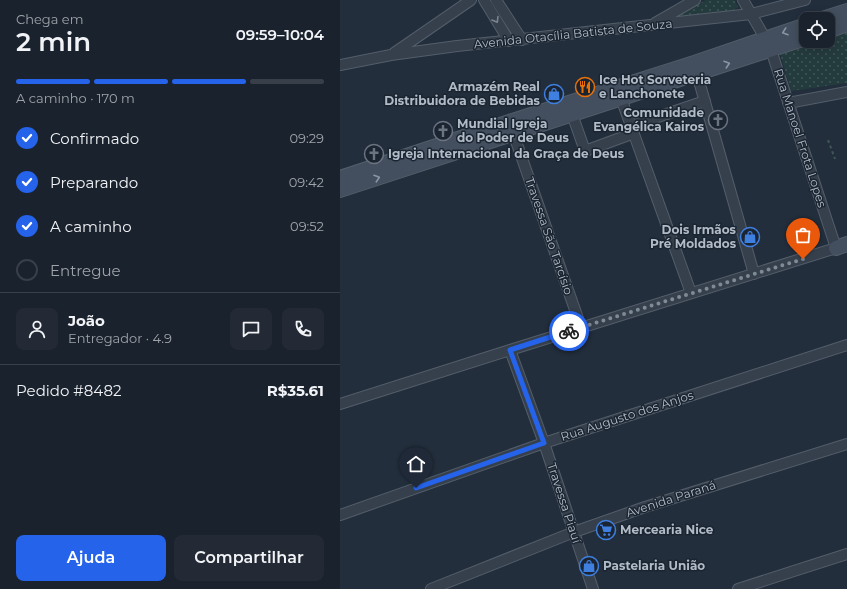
<!DOCTYPE html>
<html lang="pt">
<head>
<meta charset="utf-8">
<style>
  :root { --surface:#1a222d; --page:#232a35; --text:#f1f3f6; --muted:#9fa4aa; --line:#383f49; --accent:#2563eb }
  body { margin:0; font-family:Montserrat,sans-serif; background:var(--page); color:var(--text); height:100vh; display:flex; flex-direction:column; font-size:15px; white-space:nowrap }
  * { box-sizing:border-box; margin:0 }
  p { font-size:13px; color:var(--muted) }
  .icon { flex:none; width:22px; height:22px; fill:none; stroke:currentColor; stroke-width:2; stroke-linecap:round; stroke-linejoin:round }
  .map { position:relative; flex:1; overflow:hidden }
  .panel { display:flex; flex-direction:column; background:var(--surface); width:340px }
  .panel>* { flex:none }
  .buttons { position:absolute; left:459px; top:12px; display:grid; gap:8px }
  .buttons a { display:grid; place-items:center; width:36px; height:36px; border-radius:8px; background:var(--surface); box-shadow:0 2px 10px #0003,0 0 0 1px var(--line); font-size:20px }
  .pin { position:absolute; display:grid; place-items:center; width:34px; height:34px; color:#fff; margin:-41px -17px; border-radius:50% 50% 50% 0; rotate:-45deg; box-shadow:0 0 4px #0007 }
  .pin .icon { rotate:45deg }
  .courier { position:absolute; display:grid; place-items:center; width:40px; height:40px; margin:-20px; border:3px solid #2563eb; border-radius:50%; background:#fff; color:#222; box-shadow:0 1px 5px #0007 }
  .summary em { font-style:normal; font-weight:600 }
  .summary div { display:flex; flex-direction:column-reverse }
  .summary { display:flex; align-items:center; justify-content:space-between; height:68px; padding:0 16px }
  h1 { font-size:26px; font-weight:600; line-height:30px }
  .bar { display:grid; grid-template-columns:repeat(4,1fr); gap:6px 4px; align-content:center; height:48px; padding:0 16px }
  .bar i { height:5px; border-radius:3px; background:var(--line) }
  .bar .on { background:var(--accent) }
  .bar p { grid-column:span 4 }
  .line { display:flex; align-items:center; gap:10px; padding:0 16px; border-top:1px solid var(--line) }
  .line div { flex:1 }
  .round { display:grid; place-items:center; flex:none; width:42px; height:42px; border-radius:8px; background:var(--page) }
  ol { padding:0 16px; list-style:none }
  li { display:flex; align-items:center; gap:12px; height:44px }
  li p { margin-inline-start:auto }
  li .icon { padding:4px; border-radius:50%; background:var(--accent); color:#fff; stroke-width:4 }
  li:last-child { color:var(--muted) }
  li i { width:22px; height:22px; border:2px solid var(--line); border-radius:50% }
  .cta { display:flex; gap:8px; margin-top:auto; padding:8px 16px }
  .cta a { flex:1; height:46px; border-radius:8px; background:var(--accent); color:#fff; font-size:16px; font-weight:600; line-height:46px; text-align:center }
  .cta a+a { background:var(--page); color:var(--text) }
  main { display:flex; flex:1; min-height:0 }
  .map>svg:first-child { display:block }
</style>
</head>
<body>
<main>
<section class="panel">
<div class="summary"><div><h1>2 min</h1><p>Chega em</p></div><em>09:59–10:04</em></div>
<div class="bar"><i class="on"></i><i class="on"></i><i class="on"></i><i></i><p>A caminho · 170 m</p></div>
<ol>
<li><svg class="icon" aria-label="check" viewBox="0 0 24 24"><path d="M5 12l5 5 9-10"/></svg>Confirmado<p>09:29</p></li>
<li><svg class="icon" aria-label="check" viewBox="0 0 24 24"><path d="M5 12l5 5 9-10"/></svg>Preparando<p>09:42</p></li>
<li><svg class="icon" aria-label="check" viewBox="0 0 24 24"><path d="M5 12l5 5 9-10"/></svg>A caminho<p>09:52</p></li>
<li><i></i>Entregue</li>
</ol>
<div class="line" style="height:72px"><a class="round"><svg class="icon" aria-label="person" viewBox="0 0 24 24"><circle cx="12" cy="8" r="4"/><path d="M4 21q1-7 8-7t8 7"/></svg></a><div><b>João</b><p>Entregador · 4.9</p></div><a class="round"><svg class="icon" aria-label="chat" viewBox="0 0 24 24"><path d="M4 5h16v11H9l-5 4z"/></svg></a><a class="round"><svg class="icon" aria-label="phone" viewBox="0 0 24 24"><path d="M5 4h4l2 5-3 2q2 4 5 5l2-3 5 2v4C11 20 4 13 5 4z"/></svg></a></div>
<div class="line" style="height:52px"><div>Pedido #8482</div><b>R$35.61</b></div>
<div class="cta"><a>Ajuda</a><a>Compartilhar</a></div>
</section>
<div class="map">
<svg width="507" height="589" viewBox="0 0 507 589">
  <defs>
    <pattern id="grass-dots" width="8" height="8" patternUnits="userSpaceOnUse"><rect width="8" height="8" fill="#243b3d"/><path d="M2 2h.1M6 6h.1" fill="none" stroke="#415558" stroke-width="1.8" stroke-linecap="round"/></pattern>
  </defs>
  <rect width="100%" height="100%" fill="#222e3c"/>
  <path fill="url(#grass-dots)" d="M366 0H394L398 7 392 11 337 17Z
    M507 30V83L451 91 440 54 477 41H488V37Z"/>
  <g fill="none" stroke-linecap="round" stroke-linejoin="round">
    <defs>
      <path id="street" d="M144 0 169 41
        M156 0 182 40
        M403 0 425 38
        M315 23 355 0
        M54 53 131 0
        M0 65 51 55 117 46 411 14 465 0
        M355 67 414 274
        M281 98 351 293
        M448 103 507 92
        M232 114 245 151 294 133
        M291 126 365 101
        M171 127 241 327
        M170 350 204 443 253 589
        M0 404 170 350 496 248 431 50
        M0 515 204 443 507 345
        M91 589 234 532 305 507 507 444
        M398 589 507 554"/>
      <path id="secondary" d="M482 19 507 11
        M488 31 507 24
        M0 178 169 122 354 63 466 25
        M0 190 466 38
        M496 248 507 244"/>
    </defs>
    <use href="#street" stroke="#545e6a" stroke-width="12"/>
    <use href="#secondary" stroke="#545e6a" stroke-width="16"/>
    <path stroke="#3f5757" stroke-width="2" stroke-dasharray="3 3" stroke-linecap="butt" d="M488 140 495 159"/>
    <use href="#street" stroke="#36404c" stroke-width="10"/>
    <use href="#secondary" stroke="#434f5f" stroke-width="14"/>
  </g>
  <defs><path id="oneway-chevron" d="M-2-3.5L2.5 0L-2 3.5" fill="none" stroke-width="1.6" stroke-linecap="round" stroke-linejoin="round"/></defs>
  <use stroke="#7a8490" href="#oneway-chevron" transform="translate(156 20) rotate(59)"/>
  <g stroke="#8a95a3">
    <use href="#oneway-chevron" transform="translate(445 32) rotate(161)"/>
    <use href="#oneway-chevron" transform="translate(387 64) rotate(-18)"/>
    <use href="#oneway-chevron" transform="translate(37 178) rotate(-18)"/>
  </g>
  <g fill="none" stroke-linecap="round" stroke-linejoin="round">
    <path stroke="#7f8a97" stroke-width="4" stroke-dasharray="0 7.2" d="M229 331 463 259"/>
    <path stroke="#2563eb" stroke-width="5" d="M76 488 204 443 170 350 229 331"/>
  </g>
  <defs>
    <symbol id="restaurant-ring" viewBox="-11 -11 22 22"><circle r="9.5" fill="#1b2531" stroke="#e8710a" stroke-width="1.5"/><path d="M-5-6h1v4h1v-4h1v4h1v-4h1v5L-1.5 .5V6h-2V.5L-5-1ZM5-6V6H3V1.5H1.5Q1.5-4 5-6Z" fill="#e8710a"/></symbol>
    <symbol id="shop-ring" viewBox="-11 -11 22 22"><circle r="9.5" fill="#1b2531" stroke="#3f7fe0" stroke-width="1.5"/><path d="M-5-2.5h2.3a2.7 3.5 0 0 1 5.4 0H5L5.5 6h-11ZM-1.5-2.5h3a1.5 2.3 0 0 0-3 0Z" fill="#3f7fe0"/></symbol>
    <symbol id="church-ring" viewBox="-11 -11 22 22"><circle r="9.5" fill="#1b2531" stroke="#6b7280" stroke-width="1.5"/><path d="M-1.2-6h2.4v3.5h3.3v2.4h-3.3V6h-2.4V-.1h-3.3v-2.4h3.3Z" fill="#6b7280"/></symbol>
    <symbol id="supermarket-ring" viewBox="-11 -11 22 22"><circle r="9.5" fill="#1b2531" stroke="#3f7fe0" stroke-width="1.5"/><path d="M-6-5.5h2.5l.6 2H6L4.5 2H-2.5L-4.4-4H-6ZM-1.5 3.2a1.3 1.3 0 1 0 .1 0ZM3 3.2a1.3 1.3 0 1 0 .1 0Z" fill="#3f7fe0"/></symbol>
  </defs>
  <g fill-rule="evenodd">
    <use href="#restaurant-ring" x="234" y="76" width="22" height="22"/>
    <use href="#shop-ring" x="203" y="83" width="22" height="22"/>
    <use href="#church-ring" x="367" y="109" width="22" height="22"/>
    <use href="#church-ring" x="92" y="120" width="22" height="22"/>
    <use href="#church-ring" x="23" y="143" width="22" height="22"/>
    <use href="#shop-ring" x="399" y="226" width="22" height="22"/>
    <use href="#supermarket-ring" x="255" y="519" width="22" height="22"/>
    <use href="#shop-ring" x="238" y="555" width="22" height="22"/>
  </g>
  <g text-anchor="middle" stroke-width="3" stroke-linejoin="round" paint-order="stroke">
    <g font-size="12" fill="#b1bbc8" stroke="#1b2531">
      <text transform="translate(233 34) rotate(-6)" y="4">Avenida Otacília Batista de Souza</text>
      <text transform="translate(460 138) rotate(72)" y="4">Rua Manoel Frota Lopes</text>
      <text transform="translate(209 236) rotate(71)" y="4">Travessa São Tarcísio</text>
      <text transform="translate(287 416) rotate(-18)" y="4">Rua Augusto dos Anjos</text>
      <text transform="translate(331 499) rotate(-18)" y="4">Avenida Paraná</text>
      <text transform="translate(224 503) rotate(72)" y="4">Travessa Piauí</text>
    </g>
    <g font-size="12" font-weight="bold" fill="#b1bbc8" stroke="#1b2531" text-anchor="start">
      <text x="259" y="84">Ice Hot Sorveteria<tspan x="259" dy="14">e Lanchonete</tspan></text>
      <text x="200" y="91" text-anchor="end">Armazém Real<tspan x="200" dy="14">Distribuidora de Bebidas</tspan></text>
      <text x="364" y="117" text-anchor="end">Comunidade<tspan x="364" dy="14">Evangélica Kairos</tspan></text>
      <text x="117" y="128">Mundial Igreja<tspan x="117" dy="14">do Poder de Deus</tspan></text>
      <text x="48" y="158">Igreja Internacional da Graça de Deus</text>
      <text x="396" y="234" text-anchor="end">Dois Irmãos<tspan x="396" dy="14">Pré Moldados</tspan></text>
      <text x="280" y="534">Mercearia Nice</text>
      <text x="263" y="570">Pastelaria União</text>
    </g>
  </g>
</svg>
<div class="buttons">
<a><svg class="icon" aria-label="locate" viewBox="0 0 24 24"><circle cx="12" cy="12" r="6"/><path d="M12 2v4M12 18v4M2 12h4M18 12h4"/></svg></a>
</div>
<div class="pin" style="left:463px;top:259px;background:#ea580c"><svg class="icon" aria-label="bag" viewBox="0 0 24 24"><path d="M5 8h14l-1 12H6zM9 8a3 3 0 0 1 6 0"/></svg></div>
<div class="pin" style="left:76px;top:488px;background:#1f2937"><svg class="icon" aria-label="home" viewBox="0 0 24 24"><path d="M3 11l9-7 9 7M6 9v11h12V9"/></svg></div>
<div class="courier" style="left:229px;top:331px"><svg class="icon" aria-label="bike" viewBox="0 0 24 24"><circle cx="6" cy="16" r="4"/><circle cx="18" cy="16" r="4"/><path d="M6 16l4-8h5l3 8M10 8l3 8H6M13 5h3"/></svg></div>
</div>
</main>
</body>
</html>
